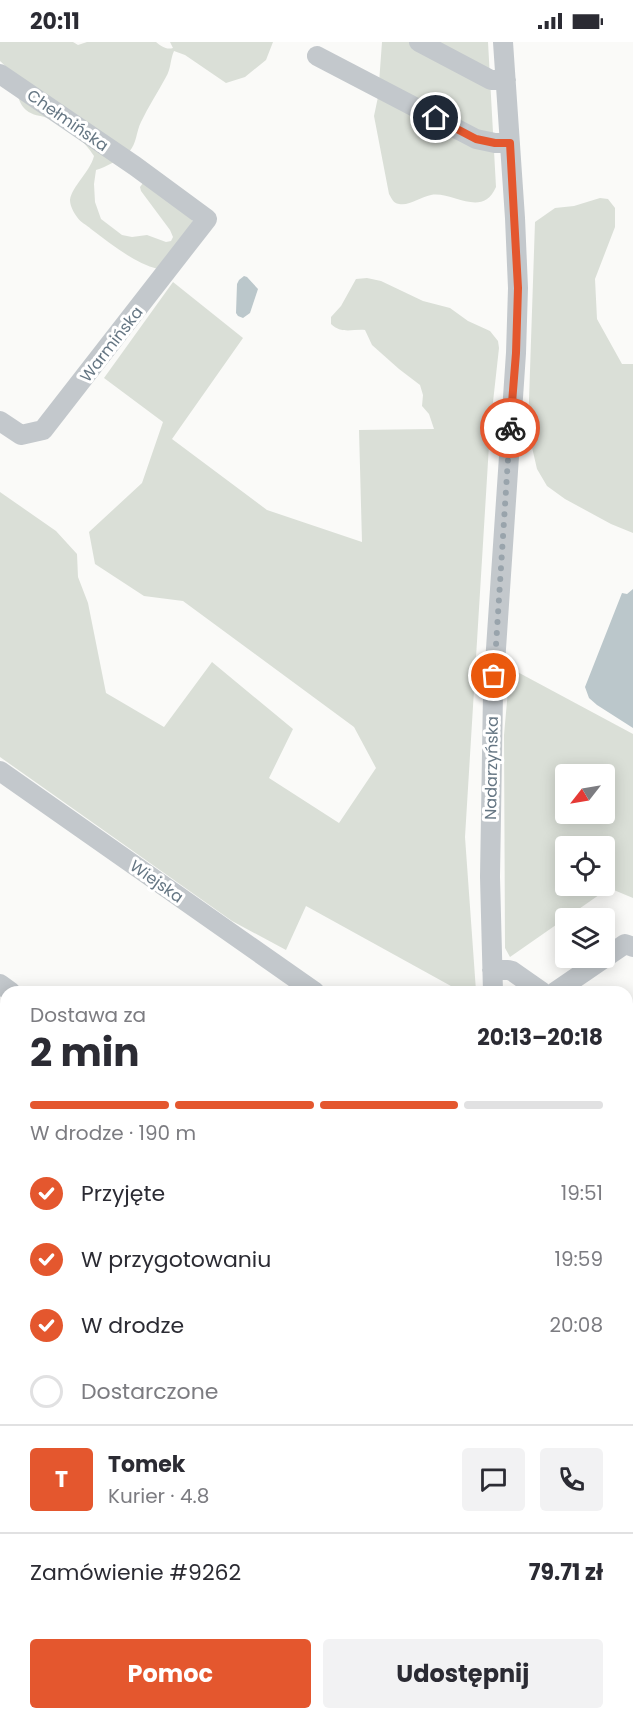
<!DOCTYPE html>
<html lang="pl">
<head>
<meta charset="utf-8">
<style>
  :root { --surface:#fff; --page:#f2f2f3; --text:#2b2b33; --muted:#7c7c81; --line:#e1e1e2; --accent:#e4572e }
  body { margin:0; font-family:Poppins,sans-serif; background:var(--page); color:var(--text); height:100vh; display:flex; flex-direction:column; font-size:22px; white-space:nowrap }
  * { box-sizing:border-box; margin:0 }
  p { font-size:20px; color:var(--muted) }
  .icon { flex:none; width:33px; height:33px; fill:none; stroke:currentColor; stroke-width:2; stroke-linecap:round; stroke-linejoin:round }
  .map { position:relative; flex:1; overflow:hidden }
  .sheet { position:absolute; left:0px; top:944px; width:633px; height:734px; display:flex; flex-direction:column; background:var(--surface); border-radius:18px 18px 0 0; box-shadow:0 3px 15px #0003 }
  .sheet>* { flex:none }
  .needle { width:39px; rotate:239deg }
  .controls { position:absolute; left:555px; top:722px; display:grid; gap:12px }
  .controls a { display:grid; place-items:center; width:60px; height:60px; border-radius:6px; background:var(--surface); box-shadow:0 3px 15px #0003; font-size:30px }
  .pin { position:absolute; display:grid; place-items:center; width:51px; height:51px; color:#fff; margin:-26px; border:3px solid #fff; border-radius:50%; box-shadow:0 2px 6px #0007 }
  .courier { position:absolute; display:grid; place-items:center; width:60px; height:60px; margin:-30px; border:4px solid #e4572e; border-radius:50%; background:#fff; color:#222; box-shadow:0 2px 8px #0007 }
  .headline em { font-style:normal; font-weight:700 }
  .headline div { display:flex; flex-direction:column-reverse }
  .headline { display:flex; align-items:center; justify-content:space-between; height:102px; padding:0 30px }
  h1 { font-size:39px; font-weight:700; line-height:45px }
  .bar { display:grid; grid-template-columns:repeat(4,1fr); gap:9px 6px; align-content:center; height:72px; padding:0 30px }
  .bar i { height:8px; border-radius:4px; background:var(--line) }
  .bar .selected { background:var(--accent) }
  .bar p { grid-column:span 4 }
  .line { display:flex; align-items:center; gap:15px; padding:0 30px; border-top:2px solid var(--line) }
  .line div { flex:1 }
  .round { display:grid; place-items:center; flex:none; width:63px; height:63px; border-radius:6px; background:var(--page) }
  ol { padding:0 30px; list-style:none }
  li { display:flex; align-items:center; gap:18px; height:66px }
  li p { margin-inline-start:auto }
  li .icon { padding:6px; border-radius:50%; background:var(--accent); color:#fff; stroke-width:4 }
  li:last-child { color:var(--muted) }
  li i { width:33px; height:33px; border:3px solid var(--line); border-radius:50% }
  .button { display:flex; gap:12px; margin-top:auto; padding:12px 30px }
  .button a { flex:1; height:69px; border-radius:6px; background:var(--accent); color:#fff; font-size:24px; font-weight:700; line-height:69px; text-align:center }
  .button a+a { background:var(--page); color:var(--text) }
  .status { display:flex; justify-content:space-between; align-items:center; height:42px; padding:0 30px; background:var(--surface); direction:ltr }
  .status svg { height:16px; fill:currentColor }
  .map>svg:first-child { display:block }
</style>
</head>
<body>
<div class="status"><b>20:11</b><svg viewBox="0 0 49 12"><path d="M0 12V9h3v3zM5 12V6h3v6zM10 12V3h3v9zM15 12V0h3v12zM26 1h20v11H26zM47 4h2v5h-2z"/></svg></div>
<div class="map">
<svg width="633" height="1676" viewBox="0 0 633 1676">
  <rect width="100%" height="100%" fill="#fafaf8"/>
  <path fill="#dadfd7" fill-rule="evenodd" d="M0 0H73L78 3 87 0H156C161 4 166 8 173 6L170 0H273L266 18 245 35 226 41 185 13 174 9C170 18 171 27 166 35 158 50 148 65 141 80 136 90 137 101 129 110 121 117 106 125 96 128L94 142 95 160 101 177 122 193 132 195 147 193 166 200 171 199 173 195 170 188 141 149 140 145 143 141 189 172 193 180 158 227C134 221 111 202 91 187 87 183 80 180 77 175 74 171 70 164 70 158 72 144 90 130 94 114 83 97 67 84 47 76 40 73 33 74 26 68 15 58 17 40 10 29 7 25 3 22 0 19Z
    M382 0H488L496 145C482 177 453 149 431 153 420 155 410 164 399 162 393 161 392 157 389 152L374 74 378 55Z
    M600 156 608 157 615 166V185L595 237 597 277 622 322H633V491L611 482 565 457 547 444 537 427 528 388 535 180 555 166 574 164Z
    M367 236 381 239 423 259 450 266 468 279 490 289 498 299 499 306 490 387 465 795 476 949H460L306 864 286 908 232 879 0 715V450L56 489 77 512 78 535 88 561 106 651 164 685 212 620 293 687 269 736 339 781 376 726 354 685 183 559 144 554 95 522 89 490 142 441 163 380 104 336 173 240 243 296 172 397 267 468 362 500 359 388 434 387 429 372 422 364 423 353 420 343 399 327 372 303 365 288C352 287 341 292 331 282V275L341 264 356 237Z
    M510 626 633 692V856L609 846 510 915 505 906 504 693ZM566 732H604V771H566ZM566 804H604V843H566Z
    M0 1039H6V1240L5 1262 0 1264Z"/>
  <path fill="#bbc7cb" d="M244 234 247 235 258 247 250 271 243 276 238 274 236 271 237 242 239 238Z
    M633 547V686L597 663 589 656 585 645 622 551 627 552Z"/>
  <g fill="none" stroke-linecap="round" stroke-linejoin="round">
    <path stroke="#c3c8cc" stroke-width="20" d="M419 0 491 38H506
      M317 14 476 97 495 101H510
      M0 32 135 124 207 177 43 388 21 393 0 379
      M0 729 315 950
      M492 928H508L512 929 542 950
      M0 942 11 950
      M493 950 490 835 493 651 516 311 518 246 515 176 503 0
      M555 950 625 902 633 905
      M627 1002 633 1006
      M627 1151 633 1155
      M627 1411 633 1414
      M0 1459 6 1450
      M367 1671 376 1676
      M476 1671 485 1676
      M550 1671 551 1676
      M98 1676 101 1671
      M331 1676 334 1671"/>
  </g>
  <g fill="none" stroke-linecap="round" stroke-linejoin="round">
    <path stroke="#99a4ac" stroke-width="6" stroke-dasharray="0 10.8" d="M494 634 510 386"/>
    <path stroke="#e4572e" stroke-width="8" d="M436 76 476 97 495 101H510L518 246 516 311 510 386"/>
  </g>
  <g text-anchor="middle" stroke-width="6" stroke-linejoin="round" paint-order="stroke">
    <g font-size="16" fill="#657683" stroke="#fff">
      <text transform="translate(68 78) rotate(35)" y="6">Chełmińska</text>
      <text transform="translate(111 302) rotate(-52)" y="6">Warmińska</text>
      <text transform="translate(491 726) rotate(-89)" y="6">Nadarzyńska</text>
      <text transform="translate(157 839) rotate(35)" y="6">Wiejska</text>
    </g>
  </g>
</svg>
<div class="controls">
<a><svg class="needle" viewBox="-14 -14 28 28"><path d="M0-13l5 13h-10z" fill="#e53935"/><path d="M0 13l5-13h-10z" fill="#7c7c81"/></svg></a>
<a><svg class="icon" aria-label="locate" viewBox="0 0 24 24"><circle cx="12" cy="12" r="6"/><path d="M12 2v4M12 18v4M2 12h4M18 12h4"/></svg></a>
<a><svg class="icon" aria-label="layers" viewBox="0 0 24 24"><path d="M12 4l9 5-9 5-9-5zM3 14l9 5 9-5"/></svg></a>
</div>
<div class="pin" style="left:494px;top:634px;background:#ea580c"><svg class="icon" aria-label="bag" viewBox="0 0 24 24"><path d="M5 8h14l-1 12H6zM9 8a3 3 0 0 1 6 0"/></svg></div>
<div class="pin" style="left:436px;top:76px;background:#1f2937"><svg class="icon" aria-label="home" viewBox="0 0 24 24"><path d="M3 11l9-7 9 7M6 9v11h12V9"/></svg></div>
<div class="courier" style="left:510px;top:386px"><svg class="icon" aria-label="bike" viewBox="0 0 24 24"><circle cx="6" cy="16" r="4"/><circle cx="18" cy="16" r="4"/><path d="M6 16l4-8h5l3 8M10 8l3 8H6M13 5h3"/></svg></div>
<section class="sheet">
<div class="headline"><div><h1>2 min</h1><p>Dostawa za</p></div><em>20:13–20:18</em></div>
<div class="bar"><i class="selected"></i><i class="selected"></i><i class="selected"></i><i></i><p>W drodze · 190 m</p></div>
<ol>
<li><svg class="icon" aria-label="check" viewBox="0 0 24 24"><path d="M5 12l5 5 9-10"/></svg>Przyjęte<p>19:51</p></li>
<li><svg class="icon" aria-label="check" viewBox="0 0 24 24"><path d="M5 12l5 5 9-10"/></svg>W przygotowaniu<p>19:59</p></li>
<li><svg class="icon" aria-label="check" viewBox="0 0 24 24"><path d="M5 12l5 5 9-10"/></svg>W drodze<p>20:08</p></li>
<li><i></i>Dostarczone</li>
</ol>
<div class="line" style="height:108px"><b class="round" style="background:var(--accent);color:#fff">T</b><div><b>Tomek</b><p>Kurier · 4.8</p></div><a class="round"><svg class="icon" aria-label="chat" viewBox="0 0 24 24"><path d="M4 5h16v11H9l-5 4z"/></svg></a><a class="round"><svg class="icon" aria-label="phone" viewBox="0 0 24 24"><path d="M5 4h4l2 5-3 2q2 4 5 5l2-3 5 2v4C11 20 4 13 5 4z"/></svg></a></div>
<div class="line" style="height:78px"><div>Zamówienie #9262</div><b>79.71 zł</b></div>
<div class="button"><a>Pomoc</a><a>Udostępnij</a></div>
</section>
</div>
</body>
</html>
